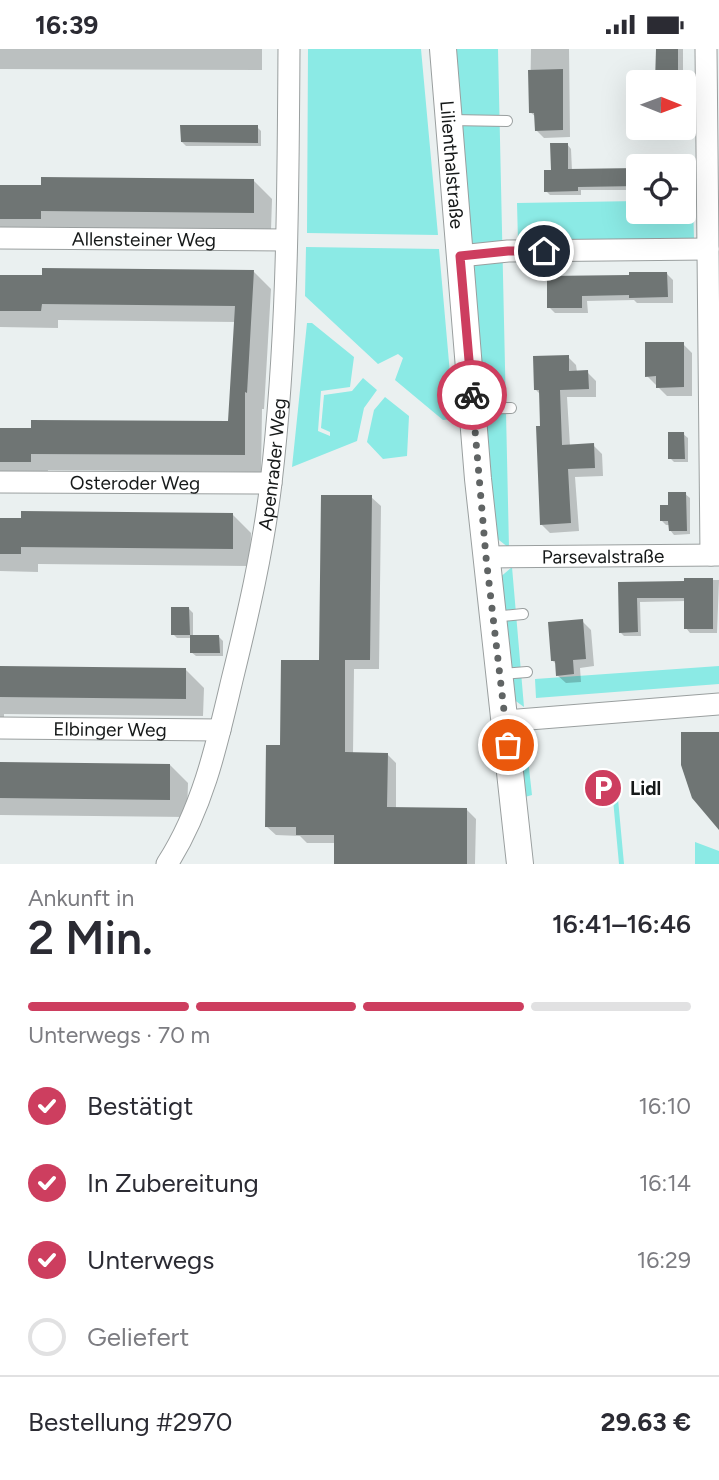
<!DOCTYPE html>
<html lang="de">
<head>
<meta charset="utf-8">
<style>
  :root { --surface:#fff; --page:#f7f7f7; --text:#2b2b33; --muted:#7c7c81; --line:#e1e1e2; --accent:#cd3e5f }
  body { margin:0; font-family:Figtree,sans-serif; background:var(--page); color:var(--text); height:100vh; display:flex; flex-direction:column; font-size:26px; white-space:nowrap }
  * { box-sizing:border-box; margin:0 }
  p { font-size:23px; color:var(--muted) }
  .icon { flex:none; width:38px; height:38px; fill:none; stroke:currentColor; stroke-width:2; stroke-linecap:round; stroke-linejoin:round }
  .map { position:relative; height:815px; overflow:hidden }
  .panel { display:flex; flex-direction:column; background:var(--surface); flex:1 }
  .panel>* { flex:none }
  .needle { width:46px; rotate:91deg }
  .controls { position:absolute; left:626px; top:21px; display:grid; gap:14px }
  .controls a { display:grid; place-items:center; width:70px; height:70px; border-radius:7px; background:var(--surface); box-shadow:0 7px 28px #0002; font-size:35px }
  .pin { position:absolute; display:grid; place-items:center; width:60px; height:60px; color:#fff; margin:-30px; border:4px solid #fff; border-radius:50%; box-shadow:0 2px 7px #0007 }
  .courier { position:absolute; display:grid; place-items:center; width:70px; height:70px; margin:-35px; border:5px solid #cd3e5f; border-radius:50%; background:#fff; color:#222; box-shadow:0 2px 9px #0007 }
  .head em { font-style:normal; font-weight:600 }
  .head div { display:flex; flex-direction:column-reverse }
  .head { display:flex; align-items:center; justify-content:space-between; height:119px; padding:0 28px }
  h1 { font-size:46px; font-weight:600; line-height:52px }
  .bar { display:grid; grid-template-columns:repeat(4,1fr); gap:10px 7px; align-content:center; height:84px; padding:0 28px }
  .bar i { height:9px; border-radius:5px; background:var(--line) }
  .bar .current { background:var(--accent) }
  .bar p { grid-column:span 4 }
  .line { display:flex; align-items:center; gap:18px; padding:0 28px; border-top:2px solid var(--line) }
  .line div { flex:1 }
  ol { padding:0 28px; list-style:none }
  li { display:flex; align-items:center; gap:21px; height:77px }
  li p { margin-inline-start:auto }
  li .icon { padding:7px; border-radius:50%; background:var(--accent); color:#fff; stroke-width:4 }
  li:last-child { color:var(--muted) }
  li i { width:38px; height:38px; border:4px solid var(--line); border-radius:50% }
  .status { display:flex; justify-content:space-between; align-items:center; height:49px; padding:0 35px; background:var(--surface); direction:ltr }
  .status svg { height:19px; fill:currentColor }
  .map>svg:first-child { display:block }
</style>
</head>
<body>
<div class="status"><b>16:39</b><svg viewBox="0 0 49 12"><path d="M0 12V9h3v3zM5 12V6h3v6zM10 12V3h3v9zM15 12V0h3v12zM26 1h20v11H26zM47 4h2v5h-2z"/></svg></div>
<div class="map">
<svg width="719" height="815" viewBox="0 0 719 815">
  <rect width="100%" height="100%" fill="#eaf0f0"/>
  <path fill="#8beae5" d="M308 0H421L438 186 307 184Z
    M453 0H498L509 499 494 487Z
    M684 151H693L694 191 518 193 517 154 639 152V163H684Z
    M306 198 439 200 454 370 443 371 395 331 403 309 398 305 378 315 305 247Z
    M307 274H312L354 308 350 338 321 342 318 382 330 387V383L321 379 324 346 352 342 363 329 377 341 364 359 357 392 292 418Z
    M385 348 409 367 407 407 383 410 367 393 374 361Z
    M512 518 524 658 513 650 498 530Z
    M719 617V635L536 649 535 630Z
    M526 692 532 746 525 748 519 696Z
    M616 728 624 815H619L611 729Z
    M695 793 719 802V815H695Z"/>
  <path fill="#0003" d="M0 0H262V21L0 20Z
    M531 0H569L570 88 544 89 536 81V68L530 63Z
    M657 0H683V33H656Z
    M684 34 686 36V70H684Z
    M257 78 261 82V97H186L182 93Z
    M567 95 571 100 572 122 631 121V110L666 109 670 113V117H639V144L633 141H581V146H550L546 142 552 123Z
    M254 132 272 150 271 181 0 187V138Z
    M254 223 271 240 264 360H262L261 423 48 421 47 430 0 429V380L229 374 236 273 58 271V279L0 278V227Z
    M667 225 673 231V254H637L634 251 587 252 588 264H555L549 258 631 228Z
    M683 295 692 304V347H667L647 327Z
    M568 308 576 316 577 323H587L596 332V348H567L570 397 593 396 602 405 603 427 575 428 579 482 550 484 541 475V346L536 341Z
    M683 385 688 389V413H674L670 409Z
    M685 445 690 449V485L674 486 670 481V476H666L662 472 670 457Z
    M371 448 381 457 379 620H354L353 705H387L396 714V760L467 761 476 770 475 815H336V794H307L300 787 276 786 266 777 282 698 321 613Z
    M233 466 251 484 250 517 38 515V523L0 522V471Z
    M686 531H719L717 584H690L686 579V552L640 553 641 587H624L620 583 619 535 686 534Z
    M189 560 193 564V588H219L223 592V607H196L191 603V589H177L173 585Z
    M582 572 591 581 594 617 580 619 581 633 566 634 557 626V616L553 612Z
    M0 619 186 621 204 639 203 667 4 665V675H0Z
    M0 715 170 716 188 734 187 768 0 766Z"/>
  <path fill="#6f7574" d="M656 0H678V33H655Z
    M563 20V81L535 82 534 64H529L528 21Z
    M180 76H258V94L181 93Z
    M550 94H568V120L639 119V137L578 138V142L544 143V121H551Z
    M41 128 254 130V164L41 162V170H0V136H41Z
    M42 219 254 221 247 344 245 343V406L31 405V413H0V379H31V371L228 372 235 257 42 255 41 262H0V226H42Z
    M629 223H667L668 248 629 249V246L582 247V259H547V227L629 226Z
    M645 293H684V338L656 339V327L645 328Z
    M569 306V322L588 321 589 340 560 341 562 396 594 394 595 419 568 420 571 474 540 476 536 377H540L539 341H534L533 307Z
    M668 383H684L685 410H668Z
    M668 443H686L687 482H669L668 472H660V456H668Z
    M321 446H372L370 611H345V703L388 704 387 758 467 759V815H334V786H296V778H265L266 696H280L281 611H319Z
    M21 462 233 464V500L21 498V505H0V469H21Z
    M684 529H713V580H684V549H637L638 583 619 584 618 533 684 532Z
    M171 558H189L190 586H171Z
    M583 570 586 610 573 611 574 625 556 627 555 612H551L548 573Z
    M190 586H219L220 604H190Z
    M0 617 186 619V650L0 648Z
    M681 683H719V781L692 749 681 716Z
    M0 713 170 715V751L0 749Z"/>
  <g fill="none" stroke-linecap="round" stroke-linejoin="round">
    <defs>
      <path id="service" d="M451 71 507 72
        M473 360 511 359
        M493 568 523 565
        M500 625 527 623"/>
      <g id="minor">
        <path d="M706 0 711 506"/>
        <path id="s1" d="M0 189 286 191"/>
        <path d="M460 207 508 202 708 200"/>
        <path id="s2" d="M0 433 271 434"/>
        <path id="s3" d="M486 508 719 506"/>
        <path d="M505 672 719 655"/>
        <path id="s4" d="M0 679 220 681"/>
        <path id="s5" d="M167 815C203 759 217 695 232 631 248 566 263 501 271 434 288 290 288 145 289 0"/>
      </g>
      <g id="tertiary">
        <path id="s6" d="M443 0 478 430 520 815"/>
      </g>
    </defs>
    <use href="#service" stroke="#9a9f9f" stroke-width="12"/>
    <use href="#minor" stroke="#9a9f9f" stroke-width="23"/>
    <use href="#tertiary" stroke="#9a9f9f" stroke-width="28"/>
    <use href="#service" stroke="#fff" stroke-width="10"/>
    <use href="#minor" stroke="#fff" stroke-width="21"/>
    <use href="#tertiary" stroke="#fff" stroke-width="26"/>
  </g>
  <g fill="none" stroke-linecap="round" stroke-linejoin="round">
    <path stroke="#606464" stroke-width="7" stroke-dasharray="0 12.6" d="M472 346 486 508 508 696"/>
    <path stroke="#cd3e5f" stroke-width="9" d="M472 346 460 207 508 202H544"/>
  </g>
  <defs>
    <symbol id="parking-disc" viewBox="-11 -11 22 22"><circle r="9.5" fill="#cd3e5f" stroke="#fff"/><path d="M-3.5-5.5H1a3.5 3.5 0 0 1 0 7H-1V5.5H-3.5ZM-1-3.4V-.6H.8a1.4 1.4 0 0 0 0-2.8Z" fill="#fff"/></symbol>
  </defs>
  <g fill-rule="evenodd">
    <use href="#parking-disc" x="581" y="717" width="44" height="44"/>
  </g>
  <g text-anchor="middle" stroke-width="5" stroke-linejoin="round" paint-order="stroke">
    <g font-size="19" fill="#161919" stroke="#fff">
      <text dy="7" stroke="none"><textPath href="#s6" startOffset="116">Lilienthalstraße</textPath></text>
      <text dy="7" stroke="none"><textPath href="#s1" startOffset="144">Allensteiner Weg</textPath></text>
      <text dy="7" stroke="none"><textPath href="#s5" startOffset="416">Apenrader Weg</textPath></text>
      <text dy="7" stroke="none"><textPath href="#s2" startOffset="135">Osteroder Weg</textPath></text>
      <text dy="7" stroke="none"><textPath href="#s3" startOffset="117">Parsevalstraße</textPath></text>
      <text dy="7" stroke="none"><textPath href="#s4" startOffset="110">Elbinger Weg</textPath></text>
    </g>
    <g font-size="19" font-weight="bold" fill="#161919" stroke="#fff" text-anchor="start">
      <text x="630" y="746">Lidl</text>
    </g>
  </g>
</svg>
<div class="controls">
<a><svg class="needle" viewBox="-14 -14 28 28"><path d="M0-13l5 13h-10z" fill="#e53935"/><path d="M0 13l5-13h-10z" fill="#7c7c81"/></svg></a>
<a><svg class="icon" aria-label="locate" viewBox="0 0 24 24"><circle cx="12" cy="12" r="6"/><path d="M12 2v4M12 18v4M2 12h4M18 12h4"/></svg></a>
</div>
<div class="pin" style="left:508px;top:696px;background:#ea580c"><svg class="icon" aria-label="bag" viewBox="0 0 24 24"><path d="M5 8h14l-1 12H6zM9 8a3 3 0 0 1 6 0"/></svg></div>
<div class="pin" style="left:544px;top:202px;background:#1f2937"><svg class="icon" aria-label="home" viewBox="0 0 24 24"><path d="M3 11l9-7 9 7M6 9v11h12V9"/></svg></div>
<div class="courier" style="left:472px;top:346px"><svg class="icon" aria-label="bike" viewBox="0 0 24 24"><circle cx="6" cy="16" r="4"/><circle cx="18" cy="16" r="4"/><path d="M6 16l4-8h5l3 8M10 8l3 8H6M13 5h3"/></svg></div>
</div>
<section class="panel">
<div class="head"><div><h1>2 Min.</h1><p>Ankunft in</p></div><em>16:41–16:46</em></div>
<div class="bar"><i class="current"></i><i class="current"></i><i class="current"></i><i></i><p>Unterwegs · 70 m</p></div>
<ol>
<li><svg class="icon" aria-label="check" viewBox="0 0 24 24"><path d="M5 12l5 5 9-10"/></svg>Bestätigt<p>16:10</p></li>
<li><svg class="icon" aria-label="check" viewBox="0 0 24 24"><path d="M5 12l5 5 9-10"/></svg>In Zubereitung<p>16:14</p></li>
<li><svg class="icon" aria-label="check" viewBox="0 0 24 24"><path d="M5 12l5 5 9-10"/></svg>Unterwegs<p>16:29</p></li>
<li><i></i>Geliefert</li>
</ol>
<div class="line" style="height:91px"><div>Bestellung #2970</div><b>29.63 €</b></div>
</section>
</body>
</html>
